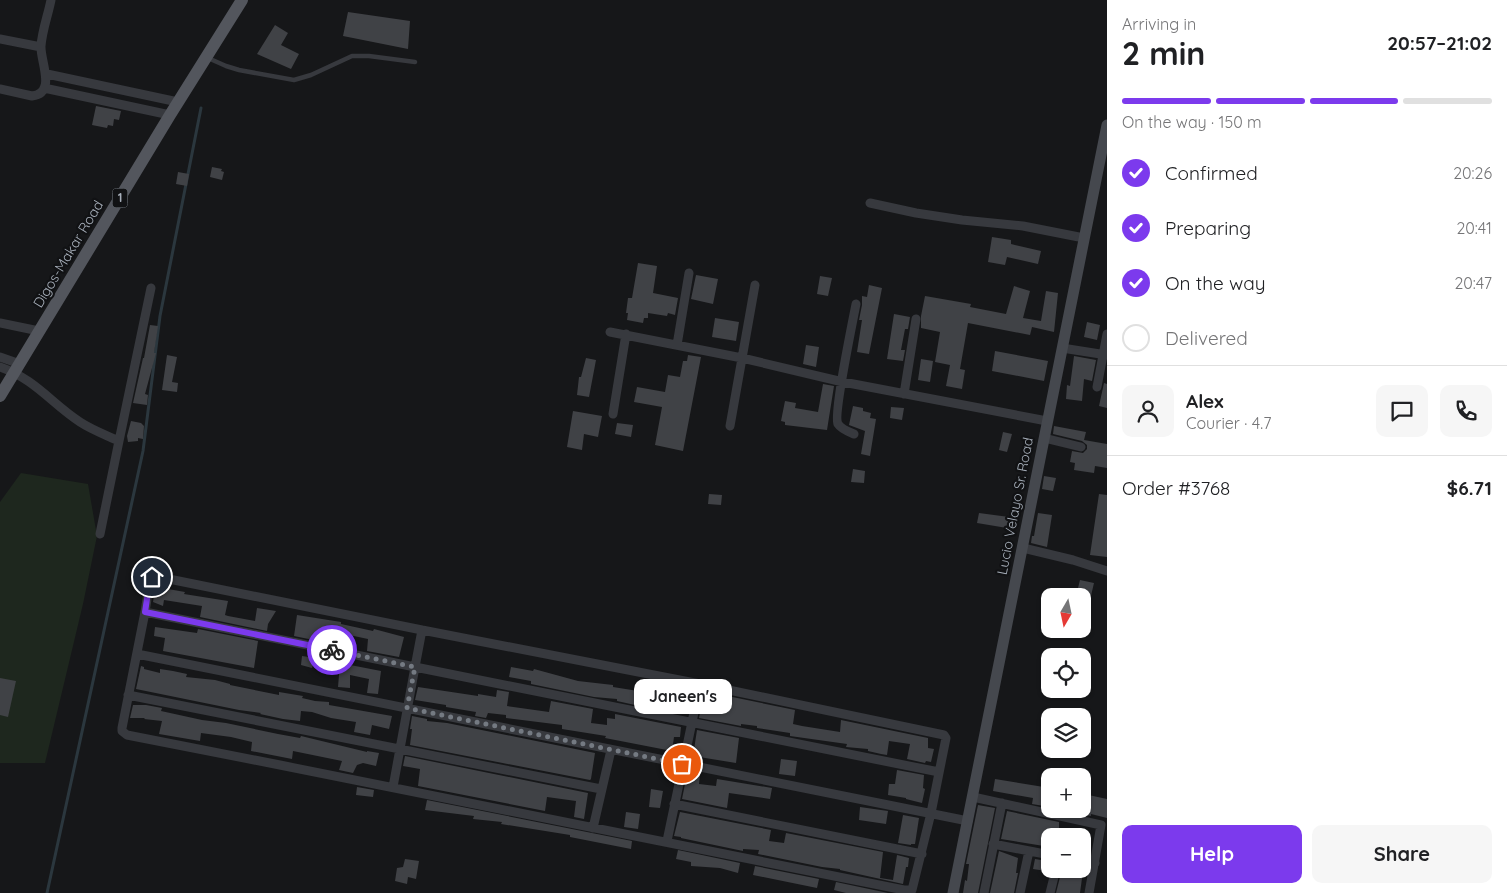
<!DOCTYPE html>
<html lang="en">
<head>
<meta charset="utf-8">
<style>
  :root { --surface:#fff; --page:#f6f6f6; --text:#202124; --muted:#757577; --line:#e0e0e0; --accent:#7c3aed }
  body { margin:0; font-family:Quicksand,sans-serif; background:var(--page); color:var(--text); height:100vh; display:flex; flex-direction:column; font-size:19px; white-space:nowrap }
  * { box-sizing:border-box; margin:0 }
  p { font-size:16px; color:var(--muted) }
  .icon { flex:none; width:28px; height:28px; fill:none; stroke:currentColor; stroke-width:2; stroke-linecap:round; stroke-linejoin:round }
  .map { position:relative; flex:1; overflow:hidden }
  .side { display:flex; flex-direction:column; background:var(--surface); width:400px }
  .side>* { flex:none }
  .needle { width:32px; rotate:189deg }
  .controls { position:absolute; left:1041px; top:588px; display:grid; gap:10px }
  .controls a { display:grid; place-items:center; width:50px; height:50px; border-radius:10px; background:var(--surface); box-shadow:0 1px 4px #0004; font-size:25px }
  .pin { position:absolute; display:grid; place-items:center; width:42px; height:42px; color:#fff; margin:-21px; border:2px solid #fff; border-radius:50%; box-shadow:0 1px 5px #0007 }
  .courier { position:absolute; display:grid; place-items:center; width:50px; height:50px; margin:-25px; border:4px solid #7c3aed; border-radius:50%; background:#fff; color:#222; box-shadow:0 1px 6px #0007 }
  .bubble { position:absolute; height:35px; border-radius:10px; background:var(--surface); box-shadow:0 1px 4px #0004; font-size:16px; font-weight:700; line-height:35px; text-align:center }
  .summary em { font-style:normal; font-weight:700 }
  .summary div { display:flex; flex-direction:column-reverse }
  .summary { display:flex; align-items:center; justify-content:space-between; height:85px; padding:0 15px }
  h1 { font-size:32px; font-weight:700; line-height:38px }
  .bar { display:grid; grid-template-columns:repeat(4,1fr); gap:8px 5px; align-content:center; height:60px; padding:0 15px }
  .bar i { height:6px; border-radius:4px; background:var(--line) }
  .bar .selected { background:var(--accent) }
  .bar p { grid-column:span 4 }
  .line { display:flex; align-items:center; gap:12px; padding:0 15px; border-top:1px solid var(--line) }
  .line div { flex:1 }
  .round { display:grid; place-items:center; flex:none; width:52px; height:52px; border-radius:10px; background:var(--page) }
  ol { padding:0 15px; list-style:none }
  li { display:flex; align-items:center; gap:15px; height:55px }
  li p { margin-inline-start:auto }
  li .icon { padding:5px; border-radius:50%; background:var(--accent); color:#fff; stroke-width:4 }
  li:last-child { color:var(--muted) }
  li i { width:28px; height:28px; border:2px solid var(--line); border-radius:50% }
  .cta { display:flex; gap:10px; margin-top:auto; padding:10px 15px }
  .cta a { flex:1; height:58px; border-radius:10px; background:var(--accent); color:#fff; font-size:20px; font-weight:700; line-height:58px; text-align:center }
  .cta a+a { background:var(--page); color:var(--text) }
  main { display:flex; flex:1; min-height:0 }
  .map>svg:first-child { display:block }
</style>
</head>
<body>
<main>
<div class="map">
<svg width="1107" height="893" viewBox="0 0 1107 893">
  <rect width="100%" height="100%" fill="#161719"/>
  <path fill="#1e271e" d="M21 473 88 484 97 536 83 604 45 763H0V502Z"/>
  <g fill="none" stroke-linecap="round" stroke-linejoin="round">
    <path stroke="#2b373e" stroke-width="3" d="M47 893 143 451 160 316 201 108"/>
  </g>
  <path fill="#404246" d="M348 12 410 21 408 49 343 36Z
    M275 25 288 33 281 45 299 54 291 69 257 54Z
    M96 106 121 111 119 120 114 119 113 126 108 125 107 128 92 125Z
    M212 167 222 169 221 171 224 172 222 180 210 177Z
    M178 172 189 174 187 186 176 184Z
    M992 237 1011 240V244L1041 251 1038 264 1007 257 1005 265 988 262Z
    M638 263 657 266 653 293 678 298 675 315 668 313 667 316 648 313V318H644L643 323 627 320 628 313H626L628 298H632Z
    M696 275 718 279 713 304 691 299Z
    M820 276 832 278 828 296 817 294Z
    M869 285 882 288 869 354 857 352 862 320H859L862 305V296L867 297Z
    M1014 286 1030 291 1023 318 1041 321 1046 291 1058 293 1054 332 1032 327 1030 335 968 323 960 369 965 370 962 389 946 386 950 365 935 362 940 332 921 328V316L925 296 971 304 970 307 1006 314Z
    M894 314 910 317 908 329H905L901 350H905L903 361 887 359Z
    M715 318 739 322 736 341 712 337Z
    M1087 322 1100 325 1097 340 1084 337Z
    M150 325 158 326 154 353H156L145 394 148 395 147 405 133 403 143 358H144Z
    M806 345 819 347 816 367 803 364Z
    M995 351 1048 361 1044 381 992 371Z
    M167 355 177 357 172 382 178 383 177 392 162 390Z
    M688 355 701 357 683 451 655 445 662 407 634 402 637 387 665 392 668 375 680 377 683 361H687Z
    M1074 356 1096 360 1092 381 1084 379 1082 401 1066 399 1067 385 1070 386Z
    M586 358 596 360 589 397 577 395 579 377H581Z
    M921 359 933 361 930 382 918 380Z
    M1104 383 1107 384V408L1099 406Z
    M823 384 834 386 827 430 785 425V422L781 421 785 401 796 403 795 408 818 412Z
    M853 406 863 408V411L871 413 870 418 876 419 870 456 861 454 865 431 849 425Z
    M891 407 904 408 902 420 890 418Z
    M573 411 602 416 598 437 584 434 582 450 567 447Z
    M131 421 141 423 144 426 143 439 138 438V441L128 442 127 436Z
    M617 423 633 425 631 437 615 434Z
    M1054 426 1086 432 1084 440 1107 444V468L1095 466 1094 473 1074 470 1075 463 1070 462 1072 451 1083 453 1087 449V445L1082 441 1053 434Z
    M1003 432 1012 434 1007 452 999 450Z
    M853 469 865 471 864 483 851 482Z
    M1044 476 1056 478 1053 491 1042 489Z
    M709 494 722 495 721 505 708 504Z
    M1099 494 1107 495V557L1090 555Z
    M979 513 1009 517 1007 528 977 523Z
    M1038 513 1052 515 1047 547 1031 543 1032 536H1034Z
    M1080 580 1094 583 1086 617H1082V596H1076Z
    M155 589H168L185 592 184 594 228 601 225 615 228 616 255 621 257 608 276 611 268 624 267 631 200 617 202 606 164 600 163 606 153 602Z
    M297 615 341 622V624L373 631 374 629 404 637 399 657 367 651 368 639 335 632 333 644 294 636Z
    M155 627 197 633 198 629 258 641 254 668 163 651 165 638 154 636Z
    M302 656 316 658 312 668 301 665Z
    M340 663 381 671 378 694 367 693 369 679 350 675V688L338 687Z
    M141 666 144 667V669L160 673V669L173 671 187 674 186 677 215 680 230 684V685L279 695V692L303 696 302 698 315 701 329 702V705L392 716 389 729 372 725 370 735 354 732 356 722 331 718 312 712 301 711 300 721 283 719 260 714 261 713 239 710 136 689Z
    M511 667 533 671 534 669 578 681 613 685V687L638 691 635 705 617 701V699L594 697 531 684V681L509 677Z
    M0 678 16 681 8 717 0 715Z
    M418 687 478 696V694L496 697 497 690 509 692 507 706 549 712 551 701 593 709 591 723 607 725V718L615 719V714L681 727 680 737H674L672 751 605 738 606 736 562 729V725L506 718V715L488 713 486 718 475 716 476 712 446 707V705L415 700Z
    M713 693 795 710 793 724 802 726 840 732 841 720 928 738V748L934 749 931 762 926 761 925 763 907 759 910 744 889 741 887 755 881 754 868 751V749L846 747 847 744 790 736V733L757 728V726L741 724V726L699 718 702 703 711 704Z
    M655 694 672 698 673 695 685 699 680 714 652 708Z
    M133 705H146L162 708 161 711 202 720 226 723 278 734 300 738 301 736 367 752V751L379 753 376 766 363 763 357 765 353 773 339 770 342 761 293 751 292 759 251 751 252 742 231 737 201 733 200 741 159 734 162 721 144 719 145 718H130Z
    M412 716 427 719V721L447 723 595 753 591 779 590 780 410 745 412 729H410Z
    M697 730 739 738 736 763 693 756Z
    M405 756 588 793 584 819 574 817 576 801 547 797 545 811 418 786 420 769 403 766Z
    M781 759 797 761 795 776 779 774Z
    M897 770 924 775 923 788 925 789 922 803 906 799V798L888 795 889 784H895Z
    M691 773 700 774 699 784 716 786 717 779 772 788 770 799 729 793 727 808 682 799 686 779H690Z
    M995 779 1050 788V807L1032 804 1033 798 993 791Z
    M357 787 374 790 373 797 356 795Z
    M651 789 663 791 660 808 649 807Z
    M1084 794 1107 799V818L1091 814V816L1079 814 1080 809H1082Z
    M427 800 632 841 631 849 570 837V835L501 824 502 822 473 819 474 816 425 810Z
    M978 805 995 808 978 893H963L965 880 967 881 969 864H966Z
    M860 807 888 811 886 824 859 820Z
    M1007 811 1059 822V836H1050V847L1001 839Z
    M626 812 640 814 638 829 624 827Z
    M680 812 771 830 769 841 784 843 786 833 883 852 880 878 893 880 897 855 909 858 908 867H906L903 884 840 870V869L822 867 758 854 759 850 743 849V851L681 838V837L674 836Z
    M903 815 919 818 915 844H911V845L898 843Z
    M678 850 740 863 738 873 720 868 691 866V862L676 859Z
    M999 851 1018 858 1016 873H1018L1014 893H990Z
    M405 859 419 861 416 879 408 877 407 884 395 881 397 868 403 867Z
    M1035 859 1047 861 1046 871 1033 869Z
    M755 866 819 879 817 888 753 875Z
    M1062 869H1076L1083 871 1080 893H1056Z
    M836 882 888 893H846L834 890Z"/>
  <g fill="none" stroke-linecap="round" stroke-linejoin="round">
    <path stroke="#37393e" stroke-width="4.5" d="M208 58 226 66 239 70 294 80 311 75 352 56H369L415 62"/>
    <path stroke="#37393e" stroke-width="9" d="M0 39 41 47
      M47 74 178 102
      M44 88 170 115
      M0 89 32 96C57 93 40 61 41 46 42 31 48 15 51 0
      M870 203 916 213 962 220 1023 226 1084 238
      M0 323 39 331
      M610 332 742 358 843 382 1047 421
      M677 345 689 273
      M1062 348 1107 355
      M0 357 20 364
      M0 367C35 379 51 403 80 422 92 430 106 435 119 441L151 288
      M1097 387 1107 334
      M904 394 916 319
      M613 414 626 334
      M730 426 755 285
      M854 434C849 432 841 429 838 424 833 416 853 320 856 304
      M1044 438 1081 447
      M100 534 119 441
      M1023 548 1073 560 1107 571
      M145 612 415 667 422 630 154 576 150 580 145 612 122 728V731L127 735C386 786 645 836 904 890H912L931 813 946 738 944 735 700 684
      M422 630 700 684 667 841
      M137 654 968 821
      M128 695 601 789
      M393 787 415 667 939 772
      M973 797 1101 825 1089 893
      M674 804 922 854
      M593 828 611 750
      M993 844 1050 855
      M1082 861 1095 863
      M984 893 1002 803
      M1020 893 1029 851
      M1050 893 1056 869"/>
    <path stroke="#45484e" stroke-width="11" d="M953 893 1107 125"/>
    <path stroke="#53565d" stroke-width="12" d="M0 396 170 115 242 0"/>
  </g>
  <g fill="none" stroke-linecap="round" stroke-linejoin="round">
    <path stroke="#747a82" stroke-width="5" stroke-dasharray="0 9" d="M332 650 415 667 407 708 682 764"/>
    <path stroke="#7c3aed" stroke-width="6" d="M152 577 150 580 145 612 332 650"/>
  </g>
  <g text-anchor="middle" stroke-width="4.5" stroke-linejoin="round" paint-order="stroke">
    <rect fill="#111214" stroke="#7a8088" stroke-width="1" x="112.5" y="188.5" width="15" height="19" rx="4"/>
    <g font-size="12" font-weight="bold" fill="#a7afba">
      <text x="120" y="202">1</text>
    </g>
    <g font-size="14" fill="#a7afba" stroke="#111214">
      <text transform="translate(68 254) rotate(-59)" y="5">Digos-Makar Road</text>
      <text transform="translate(1015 506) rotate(-79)" y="5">Lucio Velayo Sr. Road</text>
    </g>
  </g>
</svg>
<div class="controls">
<a><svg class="needle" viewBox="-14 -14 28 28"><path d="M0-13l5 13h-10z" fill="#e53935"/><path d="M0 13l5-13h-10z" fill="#757577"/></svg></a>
<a><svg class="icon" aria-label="locate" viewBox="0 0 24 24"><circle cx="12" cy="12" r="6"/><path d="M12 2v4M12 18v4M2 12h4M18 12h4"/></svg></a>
<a><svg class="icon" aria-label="layers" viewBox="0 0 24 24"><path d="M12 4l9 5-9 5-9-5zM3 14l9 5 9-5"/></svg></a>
<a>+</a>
<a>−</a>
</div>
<div class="pin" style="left:682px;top:764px;background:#ea580c"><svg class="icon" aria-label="bag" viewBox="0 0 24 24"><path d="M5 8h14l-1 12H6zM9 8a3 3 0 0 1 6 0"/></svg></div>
<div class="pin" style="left:152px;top:577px;background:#1f2937"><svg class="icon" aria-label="home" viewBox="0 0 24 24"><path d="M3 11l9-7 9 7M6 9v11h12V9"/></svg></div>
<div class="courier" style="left:332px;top:650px"><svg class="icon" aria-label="bike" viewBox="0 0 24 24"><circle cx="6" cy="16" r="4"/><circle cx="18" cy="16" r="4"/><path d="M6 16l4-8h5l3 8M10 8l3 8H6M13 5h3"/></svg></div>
<div class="bubble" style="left:634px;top:679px;width:98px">Janeen's</div>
</div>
<section class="side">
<div class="summary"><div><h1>2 min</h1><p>Arriving in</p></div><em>20:57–21:02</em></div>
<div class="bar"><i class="selected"></i><i class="selected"></i><i class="selected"></i><i></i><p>On the way · 150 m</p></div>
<ol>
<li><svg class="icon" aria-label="check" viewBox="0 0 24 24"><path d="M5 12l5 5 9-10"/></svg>Confirmed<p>20:26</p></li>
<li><svg class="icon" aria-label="check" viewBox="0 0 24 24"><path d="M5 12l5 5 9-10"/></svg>Preparing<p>20:41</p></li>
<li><svg class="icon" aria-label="check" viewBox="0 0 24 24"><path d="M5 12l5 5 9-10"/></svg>On the way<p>20:47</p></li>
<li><i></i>Delivered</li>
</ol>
<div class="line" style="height:90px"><a class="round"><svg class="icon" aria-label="person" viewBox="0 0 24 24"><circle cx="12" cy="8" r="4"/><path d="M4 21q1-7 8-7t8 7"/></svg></a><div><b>Alex</b><p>Courier · 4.7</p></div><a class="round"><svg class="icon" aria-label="chat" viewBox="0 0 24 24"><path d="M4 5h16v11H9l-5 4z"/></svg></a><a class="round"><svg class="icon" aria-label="phone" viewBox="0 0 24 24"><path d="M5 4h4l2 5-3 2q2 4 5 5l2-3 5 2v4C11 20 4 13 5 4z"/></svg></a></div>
<div class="line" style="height:65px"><div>Order #3768</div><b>$6.71</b></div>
<div class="cta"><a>Help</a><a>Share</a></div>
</section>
</main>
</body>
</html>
